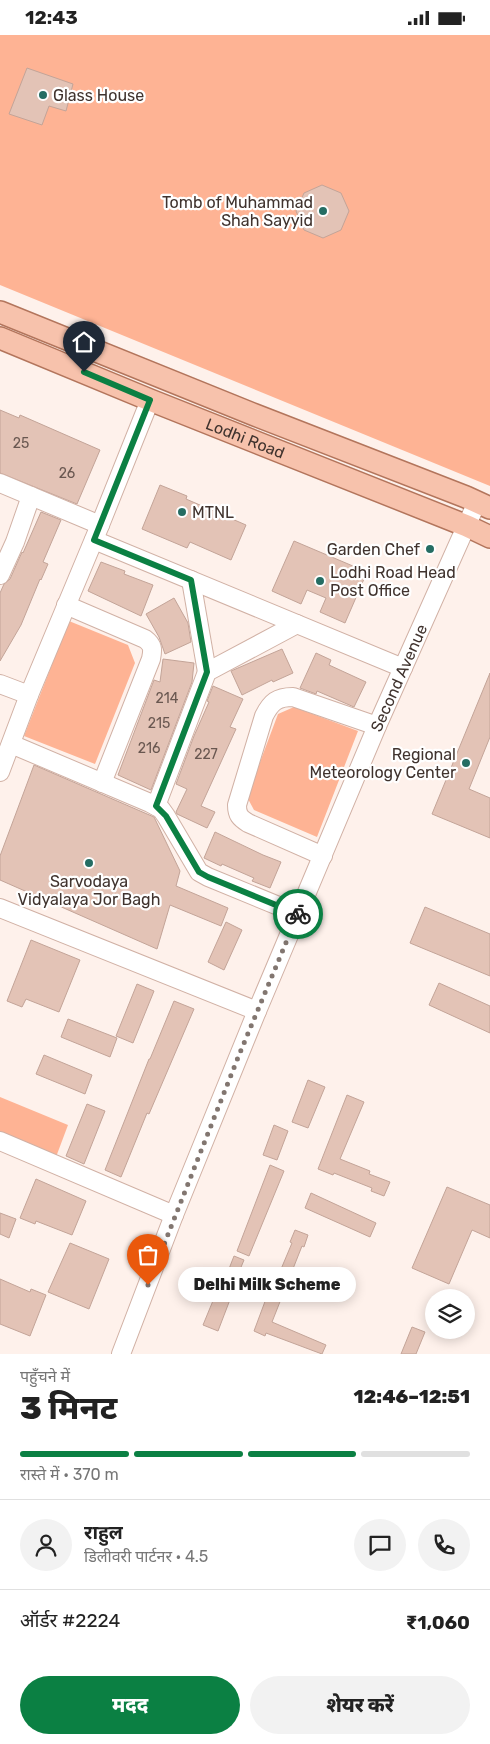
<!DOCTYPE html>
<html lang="hi">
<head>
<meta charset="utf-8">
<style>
  :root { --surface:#fff; --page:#f2f2f2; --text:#222; --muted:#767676; --line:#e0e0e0; --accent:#0b8043 }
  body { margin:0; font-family:Rubik,"Noto Sans Devanagari",sans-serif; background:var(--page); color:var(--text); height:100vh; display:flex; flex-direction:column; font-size:19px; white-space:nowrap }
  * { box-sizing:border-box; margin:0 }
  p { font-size:16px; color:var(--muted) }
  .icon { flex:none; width:28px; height:28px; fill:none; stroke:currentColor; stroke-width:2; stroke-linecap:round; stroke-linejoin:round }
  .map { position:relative; height:1319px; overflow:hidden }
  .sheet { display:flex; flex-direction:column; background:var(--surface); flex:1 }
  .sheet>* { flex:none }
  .buttons { position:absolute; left:425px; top:1254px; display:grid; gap:10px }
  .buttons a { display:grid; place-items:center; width:50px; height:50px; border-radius:50%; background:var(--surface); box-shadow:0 2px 12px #0003; font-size:25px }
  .pin { position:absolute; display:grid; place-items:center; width:42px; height:42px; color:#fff; margin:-51px -21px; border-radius:50% 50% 50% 0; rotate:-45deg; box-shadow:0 0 5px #0007 }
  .pin .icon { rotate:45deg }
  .courier { position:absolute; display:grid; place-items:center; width:50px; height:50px; margin:-25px; border:4px solid #0b8043; border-radius:50%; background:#fff; color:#222; box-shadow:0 1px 6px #0007 }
  .bubble { position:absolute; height:35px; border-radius:18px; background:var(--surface); box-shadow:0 2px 12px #0003; font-size:16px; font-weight:800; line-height:35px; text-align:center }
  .summary em { font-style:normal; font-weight:800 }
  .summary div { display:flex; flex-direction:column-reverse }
  .summary { display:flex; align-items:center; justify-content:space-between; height:85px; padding:0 20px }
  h1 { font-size:32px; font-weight:800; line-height:38px }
  .bar { display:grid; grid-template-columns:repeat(4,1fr); gap:8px 5px; align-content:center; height:60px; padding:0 20px }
  .bar i { height:6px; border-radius:4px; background:var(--line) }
  .bar .selected { background:var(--accent) }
  .bar p { grid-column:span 4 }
  .line { display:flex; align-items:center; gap:12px; padding:0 20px; border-top:1px solid var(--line) }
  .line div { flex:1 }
  .round { display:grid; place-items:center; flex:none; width:52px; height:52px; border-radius:26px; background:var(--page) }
  .primary-button { display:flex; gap:10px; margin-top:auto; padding:10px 20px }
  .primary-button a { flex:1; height:58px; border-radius:30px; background:var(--accent); color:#fff; font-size:20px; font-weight:800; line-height:58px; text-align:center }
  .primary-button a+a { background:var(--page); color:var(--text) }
  .status { display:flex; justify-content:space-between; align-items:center; height:35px; padding:0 25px; background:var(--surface); direction:ltr }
  .status svg { height:14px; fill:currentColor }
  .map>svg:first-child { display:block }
</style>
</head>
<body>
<div class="status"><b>12:43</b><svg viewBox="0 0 49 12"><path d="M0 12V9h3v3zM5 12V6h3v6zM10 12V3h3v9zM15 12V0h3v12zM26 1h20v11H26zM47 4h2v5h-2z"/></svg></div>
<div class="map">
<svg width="490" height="1319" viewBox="0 0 490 1319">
  <rect width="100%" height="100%" fill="#fef1eb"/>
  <path fill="#feb394" d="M0 0H490V451L0 250Z
    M69 586 128 610 135 628 95 729 24 701Z
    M294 672 358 696 317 802 254 775 247 762 278 679Z
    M0 1062 68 1090 56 1122 0 1099Z"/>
  <path fill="#e3c3b6" stroke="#c3a498" d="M27 33 73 49 66 76 49 71 42 90 9 79Z
    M322 150 341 158 349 176 341 195 323 203 304 195 296 176 304 158Z
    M0 375 19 383 20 380 100 415 77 469 0 438Z
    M160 450 187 461 186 464 246 490 231 525 190 507 187 513 142 494Z
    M41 477 61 485 43 527 48 529 41 545 40 544 21 590 0 626V558L4 549 10 544 22 517 23 518Z
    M294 506 367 537 345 588 320 577 326 563 307 555 301 569 272 556Z
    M101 527 125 536 124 539 153 550 141 581 88 556Z
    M174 563 188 588 191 607 165 619 159 602 146 579Z
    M282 614 293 638 273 647 272 645 242 660 231 636Z
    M316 618 331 625 329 630 366 647 354 672 317 656 316 659 300 653Z
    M163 624 194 628 192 647 151 755 118 740 154 645 160 647Z
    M490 638V702L469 754 490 763V803L432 779Z
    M213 651 243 664 230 692 236 694 201 771 215 777 207 793 177 779 176 777 187 754 176 749 194 701 209 667 207 666Z
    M34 730 154 782 180 836 176 851 228 873 221 891 170 870 157 914 0 845V821Z
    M215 797 263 820 281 827 270 853 252 846 254 843 222 829 221 831 204 823Z
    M425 872 490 899V941L410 908Z
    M226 887 242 895 224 935 208 927Z
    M31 905 80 925 59 977 26 964 22 972 7 966Z
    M439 948 490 971V998L429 970Z
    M137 949 154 956 133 1008 116 1001Z
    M174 966 194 974 149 1079 147 1078 121 1142 105 1135 149 1024H150Z
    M68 984 117 1003 110 1022 61 1002Z
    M44 1020 92 1040 85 1059 36 1039Z
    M308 1045 325 1052 308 1093 292 1087Z
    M347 1060 364 1067 340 1124 370 1136 369 1139 390 1147 384 1161 371 1156 372 1153 334 1138 333 1140 318 1134Z
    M87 1069 105 1076 84 1129 66 1121Z
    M274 1090 288 1096 277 1125 263 1120Z
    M270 1130 284 1136 249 1221 237 1216Z
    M36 1144 86 1166 72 1200 36 1186 35 1189 20 1183Z
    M447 1152 490 1170V1203L472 1195 449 1249 412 1233Z
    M311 1158 376 1188 370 1202 305 1173Z
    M0 1178 16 1184 9 1203 0 1199Z
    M295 1195 308 1200 304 1212 302 1211 272 1287 326 1310 322 1319 266 1298 265 1301 254 1296 273 1245 276 1246 292 1208 290 1207Z
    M70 1208 109 1224 89 1274 48 1257Z
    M234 1221 244 1225 229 1261 231 1262 218 1296 203 1290 217 1256 220 1257Z
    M0 1244 30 1257 31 1254 46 1260 30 1301 0 1289Z
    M412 1292 425 1297 416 1319H401Z"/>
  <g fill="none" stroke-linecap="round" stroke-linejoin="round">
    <defs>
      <g id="minor">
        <path d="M0 448 100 490"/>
        <path d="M94 505 403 633"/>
        <path d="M0 540 15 507 31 461"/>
        <path d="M191 545 207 637"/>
        <path d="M66 570 145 604C153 610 153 614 151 624L102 748"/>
        <path d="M0 649 29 660"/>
        <path d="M11 709 150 768 161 774 166 781 199 837 208 842 298 879"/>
        <path d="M0 737 29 660 100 490 150 365"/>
        <path d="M156 771 207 637 297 589"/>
        <path d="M323 821 248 788C240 783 237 780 237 770L264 681C271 667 277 662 293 662L377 691"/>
        <path d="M0 873 257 976"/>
        <path d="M0 1106 174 1180"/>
        <path id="s1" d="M121 1319 174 1180 257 976 377 691 477 467"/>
      </g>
      <g id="major">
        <path d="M0 277 255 380 466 462 490 473"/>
        <path id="s2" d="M0 303 150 365 467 491 490 502"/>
      </g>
    </defs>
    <use href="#minor" stroke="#d1b1a5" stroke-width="20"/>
    <use href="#major" stroke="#b3755c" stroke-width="24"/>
    <use href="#minor" stroke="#fff" stroke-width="18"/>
    <use href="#major" stroke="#f7c2ac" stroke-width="21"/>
  </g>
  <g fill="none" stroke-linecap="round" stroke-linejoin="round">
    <path stroke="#827670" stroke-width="5" stroke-dasharray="0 9" d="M148 1250 239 1020 298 879"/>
    <path stroke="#0b8043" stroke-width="6" d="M84 337 150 365 94 505 191 545 207 637 156 771 166 781 199 837 208 842 298 879"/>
  </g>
  <g fill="#256d63" stroke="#fff" stroke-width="2">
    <circle cx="43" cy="60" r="5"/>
    <circle cx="323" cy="176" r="5"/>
    <circle cx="182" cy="477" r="5"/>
    <circle cx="430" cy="514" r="5"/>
    <circle cx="320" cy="546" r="5"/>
    <circle cx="466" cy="728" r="5"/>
    <circle cx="89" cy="828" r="5"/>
  </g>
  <g text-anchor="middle" stroke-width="4.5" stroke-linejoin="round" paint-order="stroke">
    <g font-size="14" fill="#695750">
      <text x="21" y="413">25</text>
      <text x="67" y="443">26</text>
      <text x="167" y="668">214</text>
      <text x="159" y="693">215</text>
      <text x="149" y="718">216</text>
      <text x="206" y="724">227</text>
    </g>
    <g font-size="16" fill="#40332e" stroke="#fff" text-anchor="start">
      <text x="53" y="66">Glass House</text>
      <text x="313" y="173" text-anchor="end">Tomb of Muhammad<tspan x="313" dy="18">Shah Sayyid</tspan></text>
      <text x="192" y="483">MTNL</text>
      <text x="420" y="520" text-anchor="end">Garden Chef</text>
      <text x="330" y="543">Lodhi Road Head<tspan x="330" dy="18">Post Office</tspan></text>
      <text x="456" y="725" text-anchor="end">Regional<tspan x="456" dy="18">Meteorology Center</tspan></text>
      <text x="89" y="852" text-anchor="middle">Sarvodaya<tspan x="89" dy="18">Vidyalaya Jor Bagh</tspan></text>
    </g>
    <g font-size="16" fill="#40332e" stroke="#fff">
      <text dy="6" stroke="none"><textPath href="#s2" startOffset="265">Lodhi Road</textPath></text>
      <text dy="6" stroke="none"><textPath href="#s1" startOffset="731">Second Avenue</textPath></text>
    </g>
  </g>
</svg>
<div class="buttons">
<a><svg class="icon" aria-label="layers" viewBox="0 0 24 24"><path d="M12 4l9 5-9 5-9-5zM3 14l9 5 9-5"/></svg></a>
</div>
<div class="pin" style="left:148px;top:1250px;background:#ea580c"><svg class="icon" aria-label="bag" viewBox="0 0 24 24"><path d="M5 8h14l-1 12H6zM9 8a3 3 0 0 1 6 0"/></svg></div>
<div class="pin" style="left:84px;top:337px;background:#1f2937"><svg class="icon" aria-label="home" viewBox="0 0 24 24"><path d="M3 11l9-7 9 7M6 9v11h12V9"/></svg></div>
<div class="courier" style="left:298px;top:879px"><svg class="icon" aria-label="bike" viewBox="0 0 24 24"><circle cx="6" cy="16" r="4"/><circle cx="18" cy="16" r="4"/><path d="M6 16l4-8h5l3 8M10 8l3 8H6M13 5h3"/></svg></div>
<div class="bubble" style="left:178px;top:1232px;width:178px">Delhi Milk Scheme</div>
</div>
<section class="sheet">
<div class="summary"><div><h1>3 मिनट</h1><p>पहुँचने में</p></div><em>12:46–12:51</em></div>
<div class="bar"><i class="selected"></i><i class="selected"></i><i class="selected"></i><i></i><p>रास्ते में · 370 m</p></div>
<div class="line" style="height:90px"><a class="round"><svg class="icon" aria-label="person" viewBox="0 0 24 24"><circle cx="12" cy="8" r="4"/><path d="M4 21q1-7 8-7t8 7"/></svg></a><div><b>राहुल</b><p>डिलीवरी पार्टनर · 4.5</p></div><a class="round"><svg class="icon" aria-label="chat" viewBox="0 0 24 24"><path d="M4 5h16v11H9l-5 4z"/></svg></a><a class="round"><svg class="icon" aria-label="phone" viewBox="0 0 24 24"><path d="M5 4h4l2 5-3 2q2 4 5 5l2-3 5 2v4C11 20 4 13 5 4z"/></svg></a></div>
<div class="line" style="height:65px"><div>ऑर्डर #2224</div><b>₹1,060</b></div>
<div class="primary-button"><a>मदद</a><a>शेयर करें</a></div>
</section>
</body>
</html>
